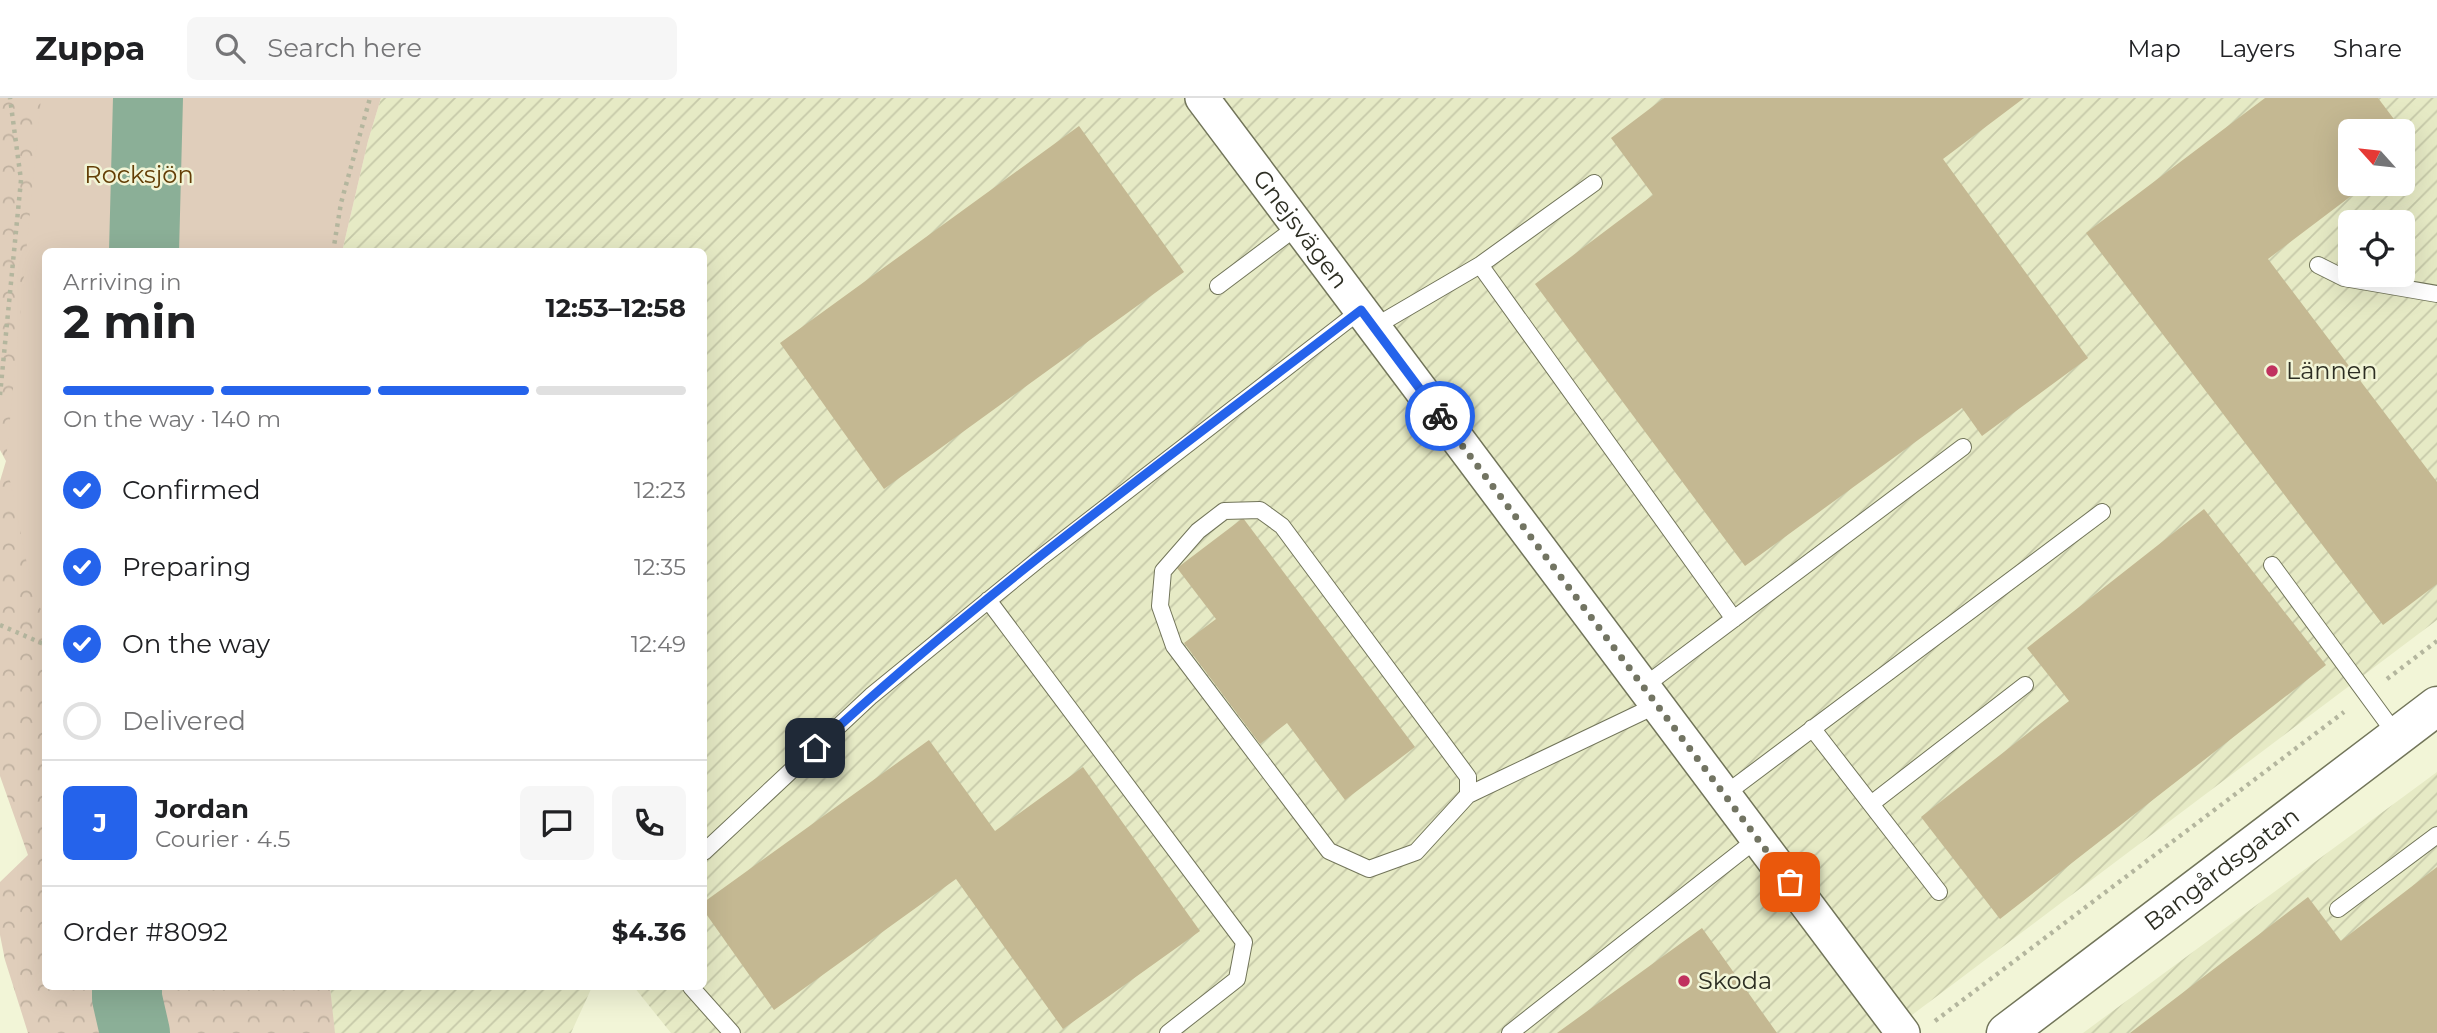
<!DOCTYPE html>
<html lang="en">
<head>
<meta charset="utf-8">
<style>
  :root { --surface:#fff; --page:#f6f6f6; --text:#202124; --muted:#757577; --line:#e0e0e0; --accent:#2563eb }
  body { margin:0; font-family:Montserrat,sans-serif; background:var(--page); color:var(--text); height:100vh; display:flex; flex-direction:column; font-size:26px; white-space:nowrap }
  * { box-sizing:border-box; margin:0 }
  p { font-size:23px; color:var(--muted) }
  .icon { flex:none; width:38px; height:38px; fill:none; stroke:currentColor; stroke-width:2; stroke-linecap:round; stroke-linejoin:round }
  .map { position:relative; flex:1; overflow:hidden }
  .drawer { position:absolute; left:42px; top:150px; width:665px; height:742px; display:flex; flex-direction:column; background:var(--surface); border-radius:10px; box-shadow:0 7px 28px #0002 }
  .drawer>* { flex:none }
  .needle { width:46px; rotate:297deg }
  .fabs { position:absolute; left:2338px; top:21px; display:grid; gap:14px }
  .fabs a { display:grid; place-items:center; width:77px; height:77px; border-radius:10px; background:var(--surface); box-shadow:0 7px 28px #0002; font-size:35px }
  .pin { position:absolute; display:grid; place-items:center; width:60px; height:60px; color:#fff; margin:-30px; border-radius:14px; box-shadow:0 4px 10px #0006 }
  .courier { position:absolute; display:grid; place-items:center; width:70px; height:70px; margin:-35px; border:5px solid #2563eb; border-radius:50%; background:#fff; color:#222; box-shadow:0 2px 9px #0007 }
  .overview em { font-style:normal; font-weight:700 }
  .overview div { display:flex; flex-direction:column-reverse }
  .overview { display:flex; align-items:center; justify-content:space-between; height:119px; padding:0 21px }
  h1 { font-size:46px; font-weight:700; line-height:52px }
  .bar { display:grid; grid-template-columns:repeat(4,1fr); gap:10px 7px; align-content:center; height:84px; padding:0 21px }
  .bar i { height:9px; border-radius:5px; background:var(--line) }
  .bar .active { background:var(--accent) }
  .bar p { grid-column:span 4 }
  .line { display:flex; align-items:center; gap:18px; padding:0 21px; border-top:2px solid var(--line) }
  .line div { flex:1 }
  .round { display:grid; place-items:center; flex:none; width:74px; height:74px; border-radius:10px; background:var(--page) }
  ol { padding:0 21px; list-style:none }
  li { display:flex; align-items:center; gap:21px; height:77px }
  li p { margin-inline-start:auto }
  li .icon { padding:7px; border-radius:50%; background:var(--accent); color:#fff; stroke-width:4 }
  li:last-child { color:var(--muted) }
  li i { width:38px; height:38px; border:4px solid var(--line); border-radius:50% }
  header { display:flex; align-items:center; gap:42px; box-sizing:border-box; height:98px; padding:0 35px; background:var(--surface); border-bottom:2px solid var(--line) }
  header strong { font-size:33px }
  nav { display:flex; gap:38px; margin-inline-start:auto; font-size:24px }
  .search { width:490px; height:63px; background:var(--page); display:flex; align-items:center; gap:18px; box-sizing:border-box; padding:0 24px; border-radius:10px; color:var(--muted); font-size:26px }
  .map>svg:first-child { display:block }
</style>
</head>
<body>
<header>
<strong>Zuppa</strong>
<div class="search"><svg class="icon" aria-label="search" viewBox="0 0 24 24"><circle cx="10" cy="10" r="6"/><path d="M15 15l6 6"/></svg>Search here</div>
<nav><a>Map</a><a>Layers</a><a>Share</a></nav>
</header>
<div class="map">
<svg width="2437" height="935" viewBox="0 0 2437 935">
  <defs>
    <pattern id="industrial-furrows" width="10" height="10" patternUnits="userSpaceOnUse" patternTransform="scale(1.75)"><rect width="10" height="10" fill="#e6eac5"/><path d="M-1 1l2-2M0 10L10 0M9 11l2-2" fill="none" stroke="#c6c9a9"/></pattern>
    <pattern id="forest-crowns" width="20" height="18" patternUnits="userSpaceOnUse" patternTransform="scale(1.75)"><rect width="20" height="18" fill="#e0cebb"/><path d="M2 6a3 3 0 1 1 6 0M12 15a3 3 0 1 1 6 0" fill="none" stroke="#c0b1a0"/></pattern>
  </defs>
  <rect width="100%" height="100%" fill="#f2f5d7"/>
  <path fill="url(#industrial-furrows)" fill-rule="evenodd" d="M381 0H2437V522L1888 935H671L634 889H704V154H342L368 43ZM2350 33H2403V86H2350ZM2350 124H2403V177H2350Z
    M2437 674V935H2083Z
    M330 889H592L571 935H334Z"/>
  <path fill="url(#forest-crowns)" d="M0 0H363L46 154V889H330L335 935H28L5 862 0 837V784L28 757 0 678V383L6 363 0 352Z"/>
  <path fill="#e0cebb" d="M41 0H381L368 43 342 154H46L45 525 28 471 6 363Z"/>
  <g fill="none" stroke-linecap="round" stroke-linejoin="round">
    <path stroke="#8baf97" stroke-width="70" d="M144 154 148 0
      M127 889V900L135 935"/>
  </g>
  <path fill="#c4b892" d="M1664 0H2024L1943 61 2088 260 1982 338 1962 310 1745 468 1535 186 1653 97 1611 40Z
    M2265 0H2378L2415 49 2403 59V33H2350V86H2367L2268 161 2437 384V486L2383 527 2086 135Z
    M1079 28 1184 174 884 391 780 245Z
    M2204 411 2326 567 2000 821 1921 719 2069 603 2027 550Z
    M1243 420 1415 649 1345 702 1287 625 1260 646 1184 545 1216 521 1177 470Z
    M929 642 995 733 1083 669 1200 833 1063 931 956 781 774 912 704 813V804Z
    M2437 769V935H2130L2308 799 2341 843Z
    M1702 830 1777 935H1557Z"/>
  <g fill="none" stroke-linecap="round" stroke-linejoin="round">
    <defs>
      <path id="lane" d="M1480 167 1594 85
        M2318 167 2344 180 2437 196
        M1218 188 1298 128
        M1374 229 1480 167 1734 521
        M2272 467 2397 638
        M988 502 1244 844 1237 881 1168 935
        M1643 589 1963 349
        M1812 630 1939 794
        M1468 697 1416 754 1369 771 1329 753 1174 548 1160 508 1163 473 1198 433 1224 413 1260 412 1282 428 1468 679V697L1657 607
        M1724 697 2102 414
        M1871 706 2025 587
        M704 754 871 598 1039 461 1361 212
        M2338 811 2437 737
        M691 889 732 935
        M1510 935 1757 741"/>
      <g id="street">
        <path id="s1" d="M1202 0 1903 935"/>
      </g>
      <g id="secondary">
        <path id="s2" d="M2006 935 2437 608"/>
      </g>
    </defs>
    <use href="#lane" stroke="#72755a" stroke-width="18"/>
    <use href="#street" stroke="#72755a" stroke-width="36"/>
    <use href="#secondary" stroke="#72755a" stroke-width="41"/>
    <path stroke="#b4b69e" stroke-width="4.5" stroke-dasharray="3.5 5" stroke-linecap="butt" d="M333 154 341 105 370 0
      M0 297 21 82 10 0
      M0 527 46 547
      M2387 581 2437 543
      M1935 923 2344 614"/>
    <use href="#lane" stroke="#fff" stroke-width="16"/>
    <use href="#street" stroke="#fff" stroke-width="33"/>
    <use href="#secondary" stroke="#fff" stroke-width="38"/>
  </g>
  <g fill="none" stroke-linecap="round" stroke-linejoin="round">
    <path stroke="#727462" stroke-width="7" stroke-dasharray="0 12.6" d="M1440 318 1790 784"/>
    <path stroke="#2563eb" stroke-width="9" d="M815 650C985 492 1177 353 1361 212L1440 318"/>
  </g>
  <g fill="#c0325f" stroke="#f2f5d7" stroke-width="2.5">
    <circle cx="2272" cy="273" r="7"/>
    <circle cx="1684" cy="883" r="7"/>
  </g>
  <g text-anchor="middle" stroke-width="5" stroke-linejoin="round" paint-order="stroke">
    <g font-size="24" fill="#633e06" stroke="#f2f5d7">
      <text x="139" y="85">Rocksjön</text>
    </g>
    <g font-size="24" fill="#2d2e23" stroke="#f2f5d7">
      <text dy="8" stroke="none"><textPath href="#s1" startOffset="164">Gnejsvägen</textPath></text>
      <text dy="8" stroke="none"><textPath href="#s2" startOffset="271">Bangårdsgatan</textPath></text>
    </g>
    <g font-size="24" fill="#2d2e23" stroke="#f2f5d7" text-anchor="start">
      <text x="2286" y="281">Lännen</text>
      <text x="1698" y="891">Skoda</text>
    </g>
  </g>
</svg>
<div class="fabs">
<a><svg class="needle" viewBox="-14 -14 28 28"><path d="M0-13l5 13h-10z" fill="#e53935"/><path d="M0 13l5-13h-10z" fill="#757577"/></svg></a>
<a><svg class="icon" aria-label="locate" viewBox="0 0 24 24"><circle cx="12" cy="12" r="6"/><path d="M12 2v4M12 18v4M2 12h4M18 12h4"/></svg></a>
</div>
<div class="pin" style="left:1790px;top:784px;background:#ea580c"><svg class="icon" aria-label="bag" viewBox="0 0 24 24"><path d="M5 8h14l-1 12H6zM9 8a3 3 0 0 1 6 0"/></svg></div>
<div class="pin" style="left:815px;top:650px;background:#1f2937"><svg class="icon" aria-label="home" viewBox="0 0 24 24"><path d="M3 11l9-7 9 7M6 9v11h12V9"/></svg></div>
<div class="courier" style="left:1440px;top:318px"><svg class="icon" aria-label="bike" viewBox="0 0 24 24"><circle cx="6" cy="16" r="4"/><circle cx="18" cy="16" r="4"/><path d="M6 16l4-8h5l3 8M10 8l3 8H6M13 5h3"/></svg></div>
<section class="drawer">
<div class="overview"><div><h1>2 min</h1><p>Arriving in</p></div><em>12:53–12:58</em></div>
<div class="bar"><i class="active"></i><i class="active"></i><i class="active"></i><i></i><p>On the way · 140 m</p></div>
<ol>
<li><svg class="icon" aria-label="check" viewBox="0 0 24 24"><path d="M5 12l5 5 9-10"/></svg>Confirmed<p>12:23</p></li>
<li><svg class="icon" aria-label="check" viewBox="0 0 24 24"><path d="M5 12l5 5 9-10"/></svg>Preparing<p>12:35</p></li>
<li><svg class="icon" aria-label="check" viewBox="0 0 24 24"><path d="M5 12l5 5 9-10"/></svg>On the way<p>12:49</p></li>
<li><i></i>Delivered</li>
</ol>
<div class="line" style="height:126px"><b class="round" style="background:var(--accent);color:#fff">J</b><div><b>Jordan</b><p>Courier · 4.5</p></div><a class="round"><svg class="icon" aria-label="chat" viewBox="0 0 24 24"><path d="M4 5h16v11H9l-5 4z"/></svg></a><a class="round"><svg class="icon" aria-label="phone" viewBox="0 0 24 24"><path d="M5 4h4l2 5-3 2q2 4 5 5l2-3 5 2v4C11 20 4 13 5 4z"/></svg></a></div>
<div class="line" style="height:91px"><div>Order #8092</div><b>$4.36</b></div>
</section>
</div>
</body>
</html>
